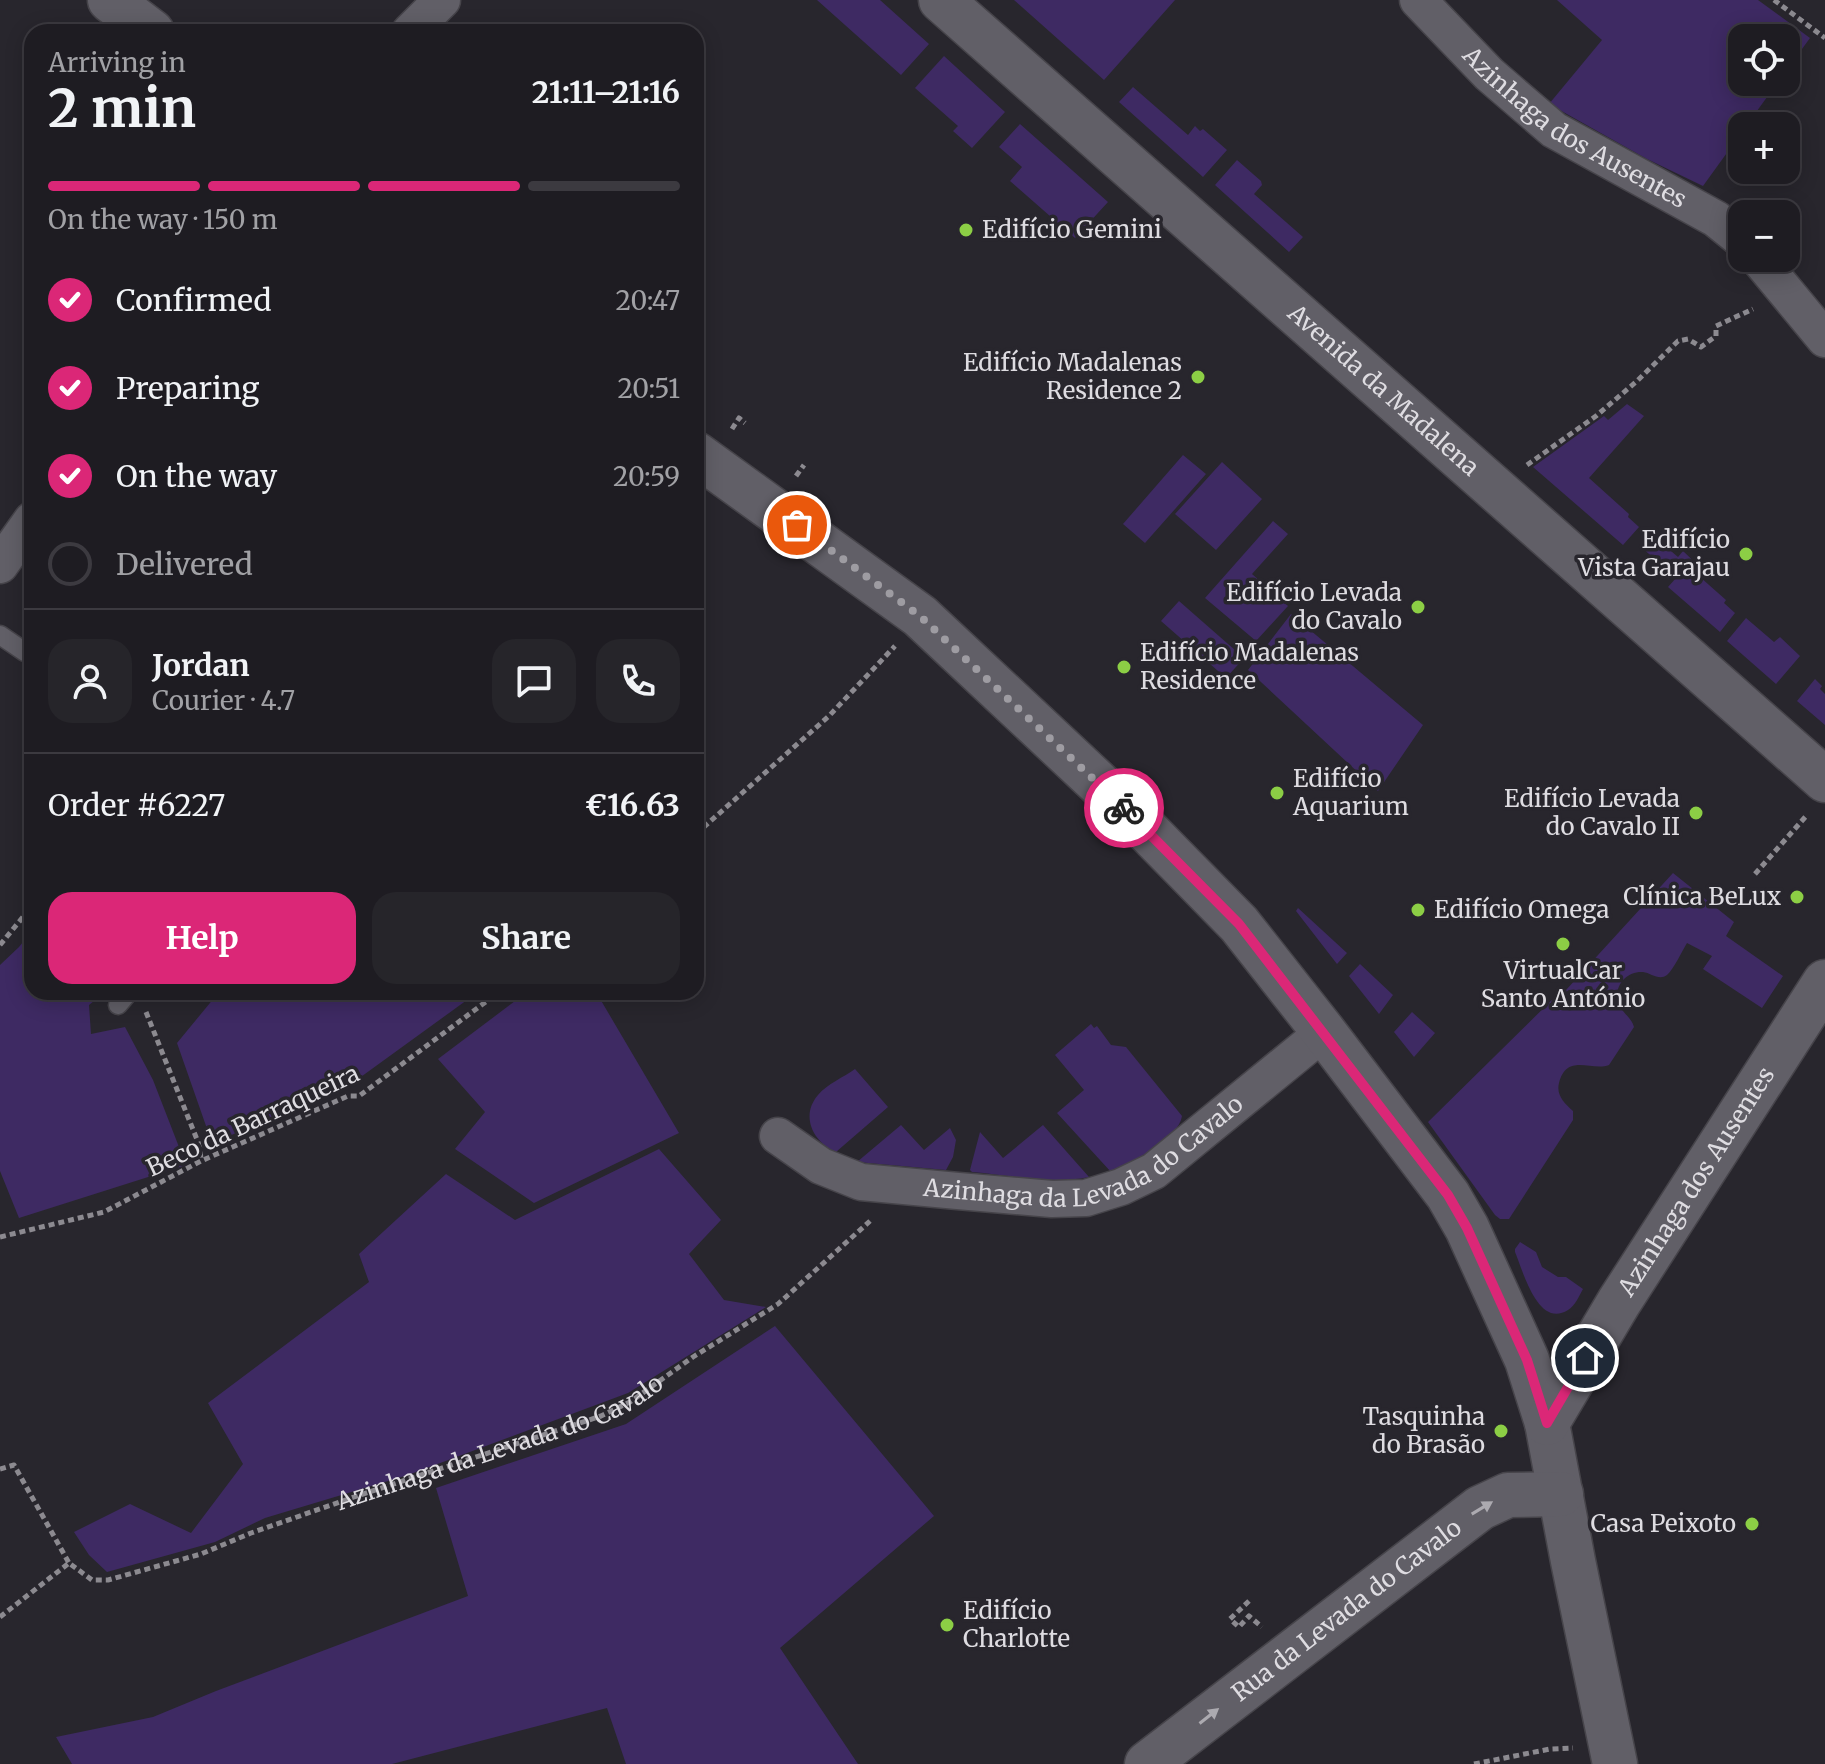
<!DOCTYPE html>
<html lang="en">
<head>
<meta charset="utf-8">
<style>
  :root { --surface:#1e1c22; --page:#26252a; --text:#f1f3f6; --muted:#a1a1a5; --line:#3c3a40; --accent:#db2777 }
  body { margin:0; font-family:Merriweather,serif; background:var(--page); color:var(--text); height:100vh; display:flex; flex-direction:column; font-size:30px; white-space:nowrap }
  * { box-sizing:border-box; margin:0 }
  p { font-size:26px; color:var(--muted) }
  .icon { flex:none; width:44px; height:44px; fill:none; stroke:currentColor; stroke-width:2; stroke-linecap:round; stroke-linejoin:round }
  .map { position:relative; flex:1; overflow:hidden }
  .drawer { position:absolute; left:24px; top:24px; width:680px; height:976px; display:flex; flex-direction:column; background:var(--surface); border-radius:24px; box-shadow:0 4px 20px #0003,0 0 0 2px var(--line) }
  .drawer>* { flex:none }
  .tools { position:absolute; left:1728px; top:24px; display:grid; gap:16px }
  .tools a { display:grid; place-items:center; width:72px; height:72px; border-radius:16px; background:var(--surface); box-shadow:0 4px 20px #0003,0 0 0 2px var(--line); font-size:40px }
  .pin { position:absolute; display:grid; place-items:center; width:68px; height:68px; color:#fff; margin:-34px; border:4px solid #fff; border-radius:50%; box-shadow:0 2px 8px #0007 }
  .courier { position:absolute; display:grid; place-items:center; width:80px; height:80px; margin:-40px; border:6px solid #db2777; border-radius:50%; background:#fff; color:#222; box-shadow:0 2px 10px #0007 }
  .head em { font-style:normal; font-weight:700 }
  .head div { display:flex; flex-direction:column-reverse }
  .head { display:flex; align-items:center; justify-content:space-between; height:136px; padding:0 24px }
  h1 { font-size:52px; font-weight:700; line-height:60px }
  .bar { display:grid; grid-template-columns:repeat(4,1fr); gap:12px 8px; align-content:center; height:96px; padding:0 24px }
  .bar i { height:10px; border-radius:6px; background:var(--line) }
  .bar .active { background:var(--accent) }
  .bar p { grid-column:span 4 }
  .line { display:flex; align-items:center; gap:20px; padding:0 24px; border-top:2px solid var(--line) }
  .line div { flex:1 }
  .round { display:grid; place-items:center; flex:none; width:84px; height:84px; border-radius:24px; background:var(--page) }
  ol { padding:0 24px; list-style:none }
  li { display:flex; align-items:center; gap:24px; height:88px }
  li p { margin-inline-start:auto }
  li .icon { padding:8px; border-radius:50%; background:var(--accent); color:#fff; stroke-width:4 }
  li:last-child { color:var(--muted) }
  li i { width:44px; height:44px; border:4px solid var(--line); border-radius:50% }
  .action { display:flex; gap:16px; margin-top:auto; padding:16px 24px }
  .action a { flex:1; height:92px; border-radius:24px; background:var(--accent); color:#fff; font-size:32px; font-weight:700; line-height:92px; text-align:center }
  .action a+a { background:var(--page); color:var(--text) }
  .map>svg:first-child { display:block }
</style>
</head>
<body>
<div class="map">
<svg width="1825" height="1764" viewBox="0 0 1825 1764">
  <rect width="100%" height="100%" fill="#28262d"/>
  <path fill="#3e2a63" d="M817 0H880L929 44 901 75Z
    M1014 0H1175L1104 80Z
    M1557 0H1758L1810 38 1786 71V38H1742V82H1778L1746 126H1742V132L1703 186 1647 159 1549 104 1602 40Z
    M944 56 1005 112 972 148 953 131 958 126 915 88Z
    M1133 87 1188 135 1195 126 1200 131 1203 129 1227 150 1203 177 1119 102Z
    M1020 124 1108 202 1075 238 1010 181 1022 167 999 147Z
    M1237 160 1261 181 1262 185 1254 194 1303 237 1289 252 1215 185Z
    M1627 404 1644 416 1589 478 1629 514 1628 517 1639 527 1623 545 1533 467 1604 416 1608 420Z
    M1183 455 1206 474 1145 543 1123 524Z
    M1222 462 1262 499 1216 550 1175 514Z
    M1273 521 1288 534 1252 574 1288 606 1256 641 1205 598Z
    M1651 534 1678 557 1683 551 1704 571 1700 577 1726 600 1724 603 1735 613 1720 632 1668 587 1676 578 1640 546Z
    M1179 601 1244 658 1226 678 1161 621Z
    M1291 614 1423 725 1378 791 1248 670Z
    M1746 618 1774 642 1780 637 1800 656 1776 684 1727 641Z
    M1815 679 1822 686 1820 689 1825 694V725L1797 701Z
    M1673 873 1734 922 1726 936 1783 976 1762 1008 1703 969 1712 956 1687 943C1682 951 1674 969 1667 975 1659 981 1651 973 1643 972 1627 971 1614 985 1618 1001 1620 1012 1631 1016 1634 1027L1609 1065C1592 1072 1567 1052 1559 1083 1556 1095 1564 1103 1573 1111V1120L1509 1219H1500L1495 1215 1428 1122 1563 989 1566 990Z
    M1298 908 1347 953 1337 964 1296 911Z
    M32 931V992H105L89 1005 91 1034 125 1027 153 1080 186 1165 19 1218 0 1171V965L19 947Z
    M1360 964 1393 995 1379 1014 1349 976Z
    M219 992H478L347 1087 212 1143 177 1043Z
    M527 992H596L679 1133 534 1203 455 1149 485 1112 438 1059Z
    M1412 1012 1435 1033 1414 1057 1394 1032Z
    M1091 1024 1094 1028 1097 1026 1111 1045 1126 1047 1182 1116C1179 1138 1131 1164 1111 1172L1057 1113 1084 1090 1055 1055Z
    M855 1069 888 1107 836 1152C813 1142 800 1116 818 1095 827 1084 844 1077 855 1069Z
    M901 1125 924 1150 950 1128 956 1140 953 1157 946 1170 857 1162Z
    M1043 1125 1089 1177C1050 1185 1011 1175 972 1172L970 1170 980 1132 1003 1158Z
    M659 1149 721 1220 689 1254 724 1300 766 1307 628 1393 408 1475 265 1518 215 1542 107 1572 89 1555 74 1532 130 1504 191 1533 243 1464 208 1403 369 1282 359 1254 446 1174 515 1220Z
    M1520 1242 1536 1252 1542 1267 1558 1277H1566L1583 1289C1579 1296 1575 1306 1568 1310 1538 1329 1523 1271 1515 1252V1249Z
    M775 1326 934 1516 780 1648 858 1764H626L607 1708 392 1764H72L56 1737 153 1717 216 1691 468 1596 436 1488 626 1424Z"/>
  <g fill="none" stroke-linecap="round" stroke-linejoin="round">
    <defs>
      <path id="service" d="M0 635 25 652 32 654
        M118 1005 129 992"/>
      <g id="minor">
        <path id="s2" d="M1418 0 1489 74 1554 130 1716 219 1742 240"/>
        <path d="M410 32 442 0"/>
        <path d="M1758 258 1825 339"/>
        <path d="M0 565 32 520"/>
        <path id="s3" d="M778 1136 821 1166 861 1182 958 1191 1052 1199 1086 1198 1121 1187 1154 1171 1324 1032"/>
      </g>
      <g id="tertiary">
        <path d="M110 0 152 32"/>
        <path id="s4" d="M941 0 1825 780"/>
        <path d="M696 454 920 616 1127 810 1239 924 1324 1032 1448 1195 1467 1228 1527 1360 1547 1423 1573 1561 1615 1764"/>
        <path id="s5" d="M1547 1423 1619 1302 1825 982"/>
        <path id="s6" d="M1147 1764 1480 1508 1508 1495 1561 1494"/>
      </g>
    </defs>
    <use href="#service" stroke="#46444a" stroke-width="21"/>
    <use href="#minor" stroke="#46444a" stroke-width="39"/>
    <use href="#tertiary" stroke="#46444a" stroke-width="47"/>
    <g stroke="#8c8a90" stroke-width="5" stroke-dasharray="6 4" stroke-linecap="butt">
      <path d="M1774 0 1825 38"/>
      <path d="M732 429 739 418 745 423"/>
      <path d="M1527 465 1596 416 1637 381 1678 341 1688 339 1701 347 1716 336V326L1753 309"/>
      <path d="M796 476 804 465"/>
      <path d="M696 834 829 716 895 646"/>
      <path d="M1755 874 1807 815"/>
      <path d="M0 945 32 906"/>
      <path d="M146 1012 200 1147 201 1161"/>
      <path d="M0 1237 104 1212 201 1161 348 1096H359L499 992"/>
      <path d="M0 1469 14 1465 69 1563"/>
      <path d="M1249 1601 1230 1619 1239 1627 1249 1616 1262 1627"/>
      <path id="s1" d="M0 1617 69 1563 92 1580H108L201 1554 251 1533 354 1497 601 1416 630 1402 693 1357 778 1304 870 1221"/>
      <path d="M1474 1764 1550 1749 1573 1748"/>
    </g>
    <use href="#service" stroke="#615f67" stroke-width="18"/>
    <use href="#minor" stroke="#615f67" stroke-width="36"/>
    <use href="#tertiary" stroke="#615f67" stroke-width="44"/>
  </g>
  <defs><path id="oneway-solid" d="M-6-.8H1V-3.2L6.5 0L1 3.2V.8H-6Z" transform="scale(2)"/></defs>
  <g fill="#acaab0">
    <use href="#oneway-solid" transform="translate(1482 1508) rotate(-31)"/>
    <use href="#oneway-solid" transform="translate(1209 1716) rotate(-38)"/>
  </g>
  <g fill="none" stroke-linecap="round" stroke-linejoin="round">
    <path stroke="#9e9ca2" stroke-width="8" stroke-dasharray="0 14.4" d="M797 525 920 616 1124 808"/>
    <path stroke="#db2777" stroke-width="10" d="M1124 808 1239 924 1448 1195 1467 1228 1527 1360 1547 1423 1585 1358"/>
  </g>
  <g fill="#8cce45" stroke="#28262d" stroke-width="3">
    <circle cx="966" cy="230" r="8"/>
    <circle cx="1198" cy="377" r="8"/>
    <circle cx="1746" cy="554" r="8"/>
    <circle cx="1418" cy="607" r="8"/>
    <circle cx="1124" cy="667" r="8"/>
    <circle cx="1277" cy="793" r="8"/>
    <circle cx="1696" cy="813" r="8"/>
    <circle cx="1797" cy="897" r="8"/>
    <circle cx="1418" cy="910" r="8"/>
    <circle cx="1563" cy="944" r="8"/>
    <circle cx="1501" cy="1431" r="8"/>
    <circle cx="1752" cy="1524" r="8"/>
    <circle cx="947" cy="1625" r="8"/>
  </g>
  <g text-anchor="middle" stroke-width="7" stroke-linejoin="round" paint-order="stroke">
    <g font-size="24" fill="#dedce1" stroke="#28262d">
      <text dy="8" stroke="none"><textPath href="#s2" startOffset="204">Azinhaga dos Ausentes</textPath></text>
      <text dy="8" stroke="none"><textPath href="#s4" startOffset="590">Avenida da Madalena</textPath></text>
      <text transform="translate(253 1121) rotate(-25)" y="8">Beco da Barraqueira</text>
      <text dy="8" stroke="none"><textPath href="#s3" startOffset="332">Azinhaga da Levada do Cavalo</textPath></text>
      <text dy="8" stroke="none"><textPath href="#s5" startOffset="284">Azinhaga dos Ausentes</textPath></text>
      <text dy="8" stroke="none"><textPath href="#s1" startOffset="548">Azinhaga da Levada do Cavalo</textPath></text>
      <text dy="8" stroke="none"><textPath href="#s6" startOffset="252">Rua da Levada do Cavalo</textPath></text>
    </g>
    <g font-size="24" fill="#dedce1" stroke="#28262d" text-anchor="end">
      <text x="982" y="238" text-anchor="start">Edifício Gemini</text>
      <text x="1182" y="371">Edifício Madalenas<tspan x="1182" dy="28">Residence 2</tspan></text>
      <text x="1730" y="548">Edifício<tspan x="1730" dy="28">Vista Garajau</tspan></text>
      <text x="1402" y="601">Edifício Levada<tspan x="1402" dy="28">do Cavalo</tspan></text>
      <text x="1140" y="661" text-anchor="start">Edifício Madalenas<tspan x="1140" dy="28">Residence</tspan></text>
      <text x="1293" y="787" text-anchor="start">Edifício<tspan x="1293" dy="28">Aquarium</tspan></text>
      <text x="1680" y="807">Edifício Levada<tspan x="1680" dy="28">do Cavalo II</tspan></text>
      <text x="1781" y="905">Clínica BeLux</text>
      <text x="1434" y="918" text-anchor="start">Edifício Omega</text>
      <text x="1563" y="979" text-anchor="middle">VirtualCar<tspan x="1563" dy="28">Santo António</tspan></text>
      <text x="1485" y="1425">Tasquinha<tspan x="1485" dy="28">do Brasão</tspan></text>
      <text x="1736" y="1532">Casa Peixoto</text>
      <text x="963" y="1619" text-anchor="start">Edifício<tspan x="963" dy="28">Charlotte</tspan></text>
    </g>
  </g>
</svg>
<div class="tools">
<a><svg class="icon" aria-label="locate" viewBox="0 0 24 24"><circle cx="12" cy="12" r="6"/><path d="M12 2v4M12 18v4M2 12h4M18 12h4"/></svg></a>
<a>+</a>
<a>−</a>
</div>
<div class="pin" style="left:797px;top:525px;background:#ea580c"><svg class="icon" aria-label="bag" viewBox="0 0 24 24"><path d="M5 8h14l-1 12H6zM9 8a3 3 0 0 1 6 0"/></svg></div>
<div class="pin" style="left:1585px;top:1358px;background:#1f2937"><svg class="icon" aria-label="home" viewBox="0 0 24 24"><path d="M3 11l9-7 9 7M6 9v11h12V9"/></svg></div>
<div class="courier" style="left:1124px;top:808px"><svg class="icon" aria-label="bike" viewBox="0 0 24 24"><circle cx="6" cy="16" r="4"/><circle cx="18" cy="16" r="4"/><path d="M6 16l4-8h5l3 8M10 8l3 8H6M13 5h3"/></svg></div>
<section class="drawer">
<div class="head"><div><h1>2 min</h1><p>Arriving in</p></div><em>21:11–21:16</em></div>
<div class="bar"><i class="active"></i><i class="active"></i><i class="active"></i><i></i><p>On the way · 150 m</p></div>
<ol>
<li><svg class="icon" aria-label="check" viewBox="0 0 24 24"><path d="M5 12l5 5 9-10"/></svg>Confirmed<p>20:47</p></li>
<li><svg class="icon" aria-label="check" viewBox="0 0 24 24"><path d="M5 12l5 5 9-10"/></svg>Preparing<p>20:51</p></li>
<li><svg class="icon" aria-label="check" viewBox="0 0 24 24"><path d="M5 12l5 5 9-10"/></svg>On the way<p>20:59</p></li>
<li><i></i>Delivered</li>
</ol>
<div class="line" style="height:144px"><a class="round"><svg class="icon" aria-label="person" viewBox="0 0 24 24"><circle cx="12" cy="8" r="4"/><path d="M4 21q1-7 8-7t8 7"/></svg></a><div><b>Jordan</b><p>Courier · 4.7</p></div><a class="round"><svg class="icon" aria-label="chat" viewBox="0 0 24 24"><path d="M4 5h16v11H9l-5 4z"/></svg></a><a class="round"><svg class="icon" aria-label="phone" viewBox="0 0 24 24"><path d="M5 4h4l2 5-3 2q2 4 5 5l2-3 5 2v4C11 20 4 13 5 4z"/></svg></a></div>
<div class="line" style="height:104px"><div>Order #6227</div><b>€16.63</b></div>
<div class="action"><a>Help</a><a>Share</a></div>
</section>
</div>
</body>
</html>
